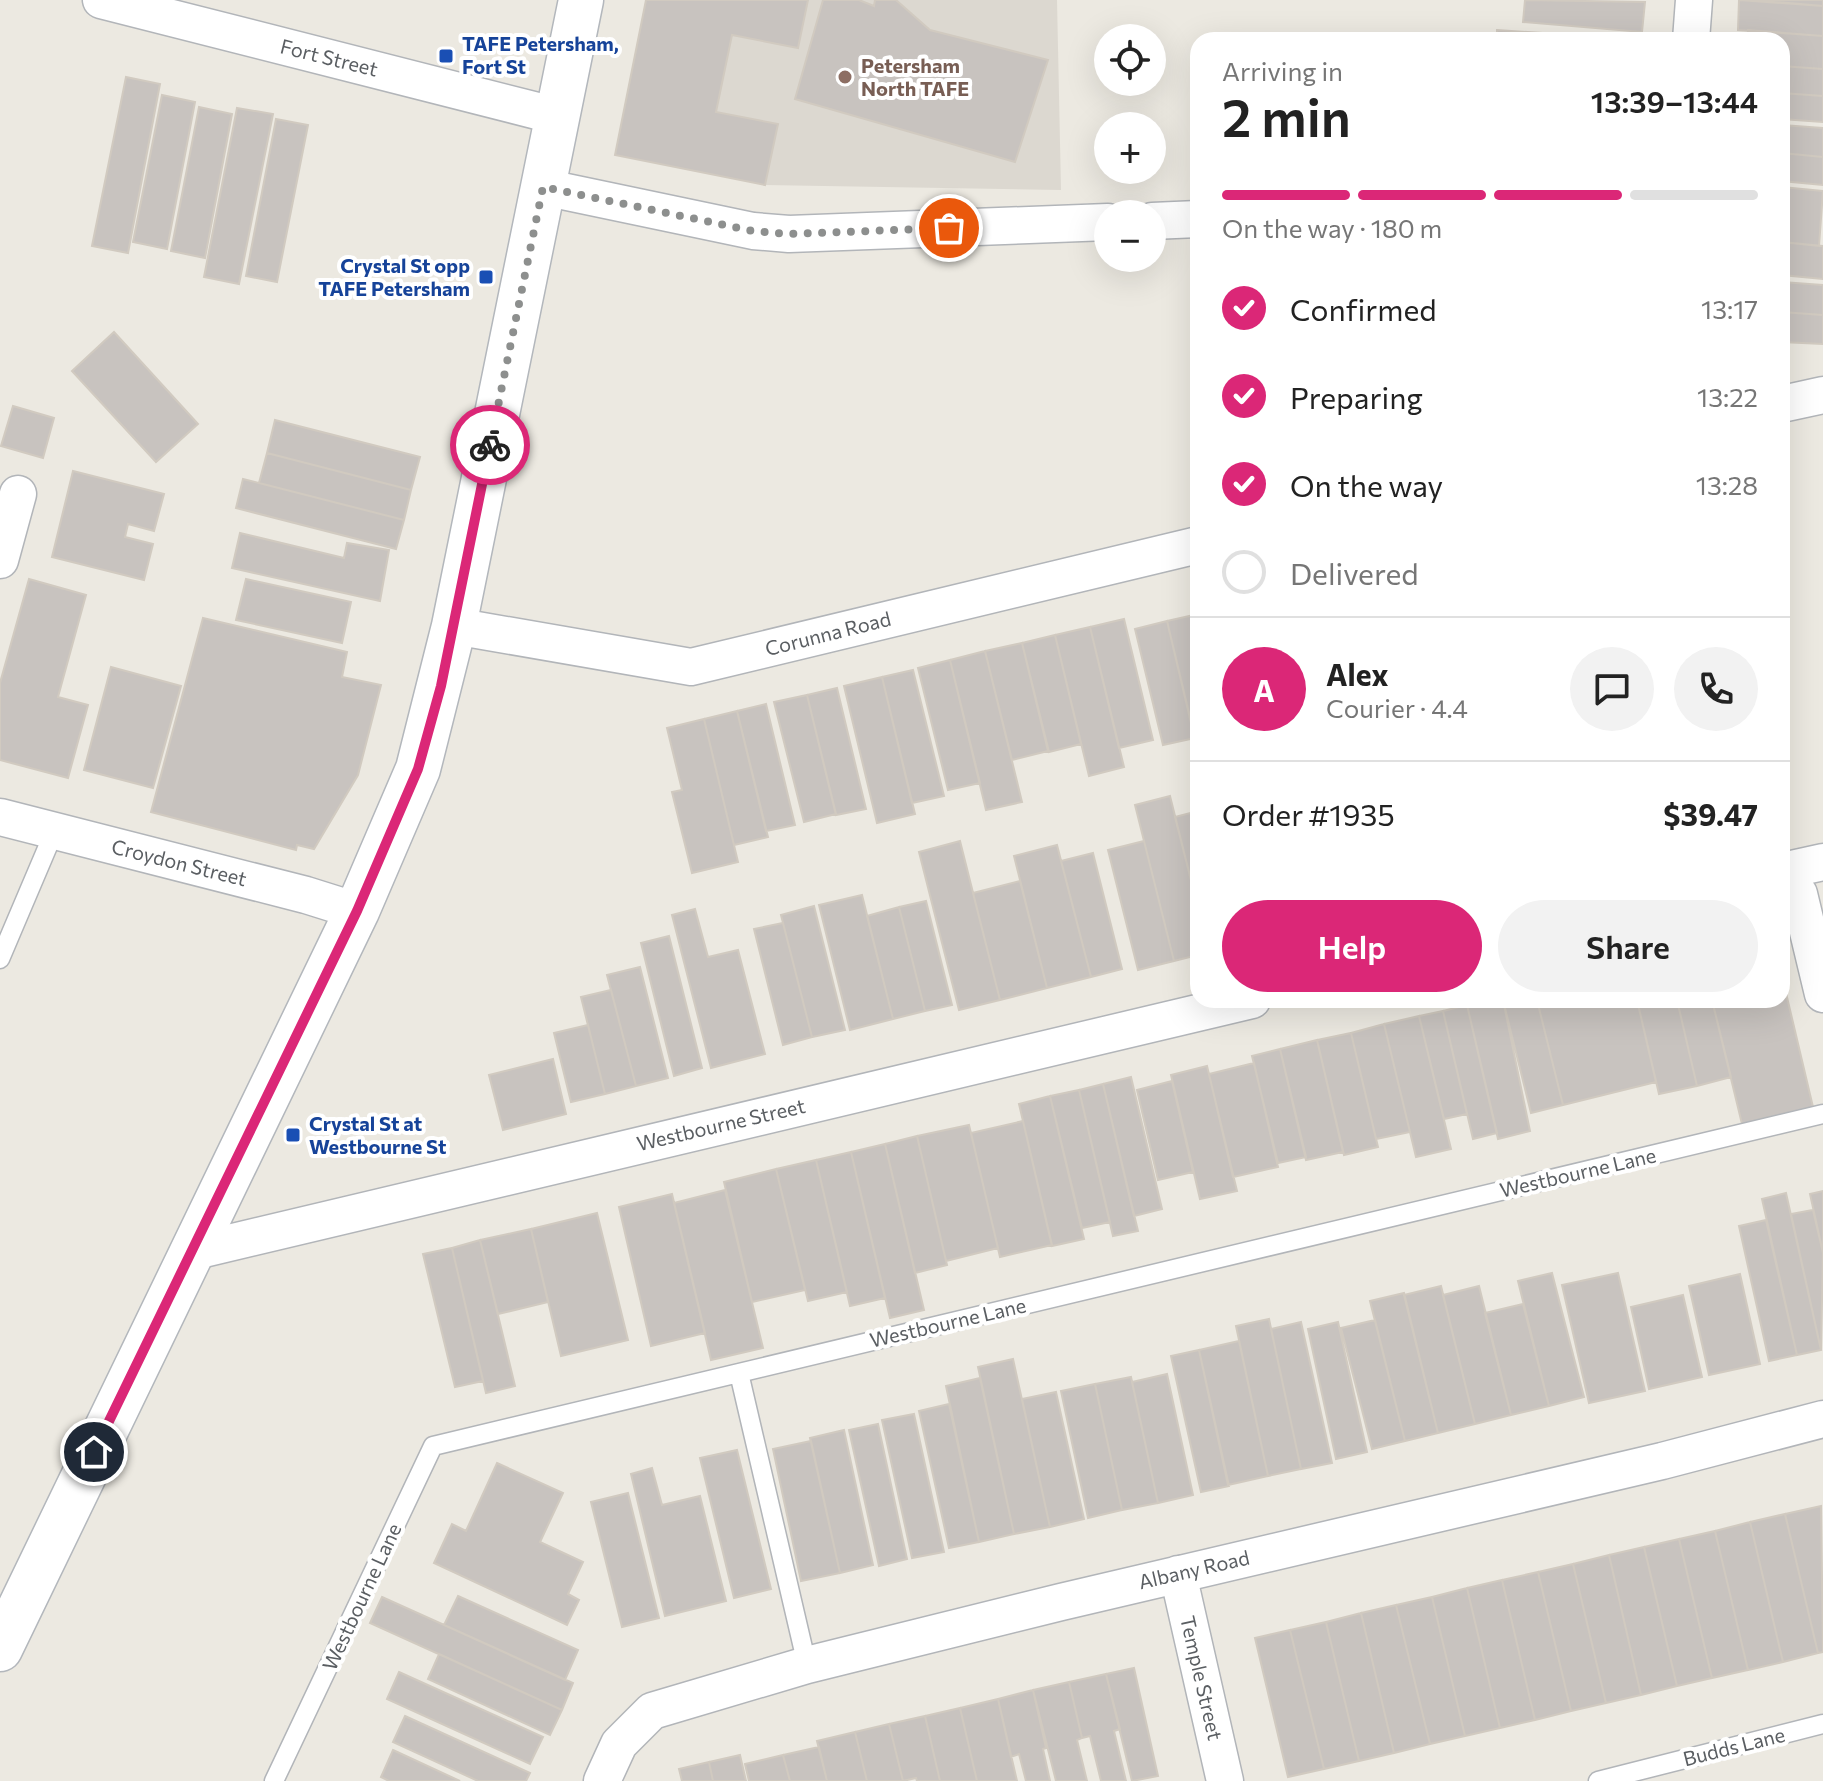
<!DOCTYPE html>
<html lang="en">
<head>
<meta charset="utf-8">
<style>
  :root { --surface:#fff; --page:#f2f2f2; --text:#222; --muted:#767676; --line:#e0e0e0; --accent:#db2777 }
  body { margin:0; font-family:Commissioner,sans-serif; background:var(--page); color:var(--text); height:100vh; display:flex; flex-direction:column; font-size:30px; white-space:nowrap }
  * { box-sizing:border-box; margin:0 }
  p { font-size:26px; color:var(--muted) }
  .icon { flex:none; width:44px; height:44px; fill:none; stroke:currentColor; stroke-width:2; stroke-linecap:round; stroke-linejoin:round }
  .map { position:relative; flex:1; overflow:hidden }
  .details { position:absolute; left:1190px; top:32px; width:600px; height:976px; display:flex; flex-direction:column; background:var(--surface); border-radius:24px; box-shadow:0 8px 32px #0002 }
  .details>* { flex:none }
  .tools { position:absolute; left:1094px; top:24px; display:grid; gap:16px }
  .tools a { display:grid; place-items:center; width:72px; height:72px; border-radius:50%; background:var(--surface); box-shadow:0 8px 32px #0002; font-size:40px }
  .pin { position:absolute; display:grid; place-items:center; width:68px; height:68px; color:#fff; margin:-34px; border:4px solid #fff; border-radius:50%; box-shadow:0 2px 8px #0007 }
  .courier { position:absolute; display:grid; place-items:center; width:80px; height:80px; margin:-40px; border:6px solid #db2777; border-radius:50%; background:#fff; color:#222; box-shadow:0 2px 10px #0007 }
  .head em { font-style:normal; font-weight:600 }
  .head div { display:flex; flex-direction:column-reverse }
  .head { display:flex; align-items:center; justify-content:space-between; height:136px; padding:0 32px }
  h1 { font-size:52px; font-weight:600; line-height:60px }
  .bar { display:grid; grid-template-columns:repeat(4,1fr); gap:12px 8px; align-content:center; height:96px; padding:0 32px }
  .bar i { height:10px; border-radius:6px; background:var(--line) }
  .bar .selected { background:var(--accent) }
  .bar p { grid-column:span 4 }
  .line { display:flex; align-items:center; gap:20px; padding:0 32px; border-top:2px solid var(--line) }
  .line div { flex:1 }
  .round { display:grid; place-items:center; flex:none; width:84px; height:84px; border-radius:42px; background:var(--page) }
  ol { padding:0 32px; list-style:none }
  li { display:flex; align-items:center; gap:24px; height:88px }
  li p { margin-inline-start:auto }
  li .icon { padding:8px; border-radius:50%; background:var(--accent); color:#fff; stroke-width:4 }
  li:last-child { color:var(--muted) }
  li i { width:44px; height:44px; border:4px solid var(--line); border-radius:50% }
  .button { display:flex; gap:16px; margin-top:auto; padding:16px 32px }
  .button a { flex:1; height:92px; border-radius:48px; background:var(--accent); color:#fff; font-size:32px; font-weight:600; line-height:92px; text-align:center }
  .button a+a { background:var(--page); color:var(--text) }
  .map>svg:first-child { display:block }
</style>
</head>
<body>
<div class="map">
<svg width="1823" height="1781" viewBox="0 0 1823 1781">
  <rect width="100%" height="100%" fill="#ece9e1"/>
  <path fill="#dcd8d0" d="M646 0H1057L1061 190 765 185 615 155Z"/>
  <path fill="#c8c3bf" stroke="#d1cac0" stroke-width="2" d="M646 0H808L798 48 732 35 716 112 778 124 765 185 615 155Z
    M823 0H859L874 6 875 0H896L930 30 1048 60 1015 162 795 99Z
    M1525 0 1645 2 1642 32 1523 22Z
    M1739 0 1823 6V36L1738 30Z
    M1743 0H1823V6L1789 3Z
    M1497 30 1633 39 1497 40Z
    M1748 30 1823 36V69L1782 66V40H1747Z
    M1782 66 1823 69V96L1782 93Z
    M126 77 160 84 128 253 92 246Z
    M1782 93 1823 96V122L1782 119Z
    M162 95 195 102 167 249 133 242Z
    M199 107 232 114 205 258 171 251Z
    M237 108 273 114 239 284 204 277Z
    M276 119 308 125 277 282 246 276Z
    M1782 125 1823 128V157L1782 153Z
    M1782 153 1823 157V185L1782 181Z
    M1782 187 1823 191 1819 246 1782 242Z
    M1782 242 1823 246V279L1782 275Z
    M1782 282 1823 285V315L1782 312Z
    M1782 312 1823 315V344L1782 342Z
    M114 332 198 424 156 462 72 371Z
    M13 406 54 418 43 458 1 446Z
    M275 420 420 457 411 490 267 453Z
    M267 453 411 490 404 520 259 483Z
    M73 471 164 494 154 531 128 524 125 537 153 544 144 580 52 557Z
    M243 479 404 520 396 549 236 508Z
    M240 533 344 558 347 543 389 550 380 601 232 568Z
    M29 579 86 595 58 697 88 705 68 778 0 760V683Z
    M246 579 351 602 342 643 236 620Z
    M1198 614V740H1195L1167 621Z
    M203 618 347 652 342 677 381 685 358 775 314 849 297 845 296 850 151 812Z
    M1124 619 1153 740 1119 748 1090 627Z
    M1167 621 1195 738 1163 745 1135 629Z
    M1090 627 1124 767 1089 776 1055 635Z
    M1055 635 1081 744 1049 752 1022 643Z
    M1022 643 1048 751 1012 760 985 651Z
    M985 651 1022 802 986 810 950 660Z
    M950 660 980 783 948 790 918 668Z
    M111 667 181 686 153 788 84 770Z
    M913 670 944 796 912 803 882 677Z
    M882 677 915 814 877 823 844 686Z
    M837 688 866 809 836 815 807 695Z
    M807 695 836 814 804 822 774 702Z
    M766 704 795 825 766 831 737 711Z
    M737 711 768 837 734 845 704 719Z
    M704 719 738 862 692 873 672 792 682 790 667 728Z
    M1170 796 1198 908V955L1174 961 1135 805Z
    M1198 811V908L1175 817Z
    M960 841 1000 1000 959 1010 919 852Z
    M1144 841 1174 961 1138 970 1108 850Z
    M1057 845 1091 977 1047 988 1014 856Z
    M1093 853 1122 969 1091 977 1061 861Z
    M1020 881 1047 988 1000 1000 973 893Z
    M862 895 893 1019 850 1030 819 905Z
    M926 901 952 1005 925 1011 899 907Z
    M814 906 845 1030 812 1037 781 915Z
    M899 907 925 1011 893 1019 867 916Z
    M695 909 708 957 738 950 765 1054 711 1068 672 915Z
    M783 923 812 1037 783 1045 754 929Z
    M669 936 702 1068 674 1076 641 943Z
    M640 967 668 1078 636 1086 607 975Z
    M1782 976 1813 1107 1742 1124 1712 1000H1782Z
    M611 990 636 1086 605 1094 581 997Z
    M1493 1000H1503L1530 1131 1498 1139 1467 1005Z
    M1503 1000H1537L1563 1105 1531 1113Z
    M1537 1000H1637L1656 1082 1563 1105Z
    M1637 1000H1677L1697 1086 1659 1094Z
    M1677 1000H1712L1731 1077 1697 1086Z
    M1467 1005 1497 1133 1473 1139 1443 1011Z
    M1443 1011 1467 1114 1444 1119 1419 1016Z
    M1419 1016 1451 1149 1416 1157 1384 1024Z
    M1384 1024 1410 1132 1376 1139 1351 1033Z
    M588 1025 605 1094 571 1102 554 1033Z
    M1351 1033 1378 1147 1344 1155 1317 1040Z
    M1317 1040 1343 1152 1306 1160 1280 1049Z
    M1280 1049 1306 1157 1278 1163 1252 1056Z
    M553 1059 566 1114 503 1130 489 1075Z
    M1254 1063 1278 1167 1233 1177 1209 1074Z
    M1207 1066 1237 1191 1200 1199 1171 1075Z
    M1131 1077 1162 1209 1134 1216 1103 1084Z
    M1172 1081 1193 1172 1158 1180 1137 1090Z
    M1103 1084 1138 1231 1113 1236 1079 1090Z
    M1079 1090 1110 1222 1082 1228 1050 1096Z
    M1050 1096 1084 1239 1052 1246 1019 1104Z
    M1023 1121 1052 1245 1000 1257 971 1133Z
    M969 1125 998 1248 946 1261 917 1136Z
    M917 1136 947 1265 915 1273 885 1144Z
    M885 1144 924 1310 890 1318 851 1152Z
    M851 1152 885 1298 850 1306 816 1160Z
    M816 1160 847 1292 808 1301 776 1169Z
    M776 1169 805 1290 752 1302 724 1182Z
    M725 1190 763 1348 711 1360 674 1203Z
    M1823 1191V1253L1810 1194Z
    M1786 1193 1821 1350 1797 1355 1762 1199Z
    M672 1194 705 1333 651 1346 619 1207Z
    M1813 1210 1823 1253 1821 1350 1791 1214Z
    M597 1213 628 1340 561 1356 531 1229Z
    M1766 1220 1797 1355 1769 1361 1739 1226Z
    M531 1229 548 1302 498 1314 480 1240Z
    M480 1240 515 1386 486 1393 452 1248Z
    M452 1248 483 1381 455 1387 423 1254Z
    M1552 1273 1584 1397 1549 1406 1518 1281Z
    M1618 1273 1645 1391 1589 1403 1562 1285Z
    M1740 1274 1760 1364 1709 1375 1689 1286Z
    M1441 1286 1475 1424 1438 1433 1404 1295Z
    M1479 1286 1511 1415 1475 1424 1443 1295Z
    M1404 1293 1438 1433 1405 1441 1370 1301Z
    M1683 1295 1702 1377 1649 1389 1631 1307Z
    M1523 1304 1549 1406 1511 1415 1485 1313Z
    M1269 1319 1301 1469 1268 1476 1236 1326Z
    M1375 1320 1405 1441 1372 1449 1341 1328Z
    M1301 1322 1332 1463 1301 1469 1271 1329Z
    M1338 1322 1367 1452 1336 1459 1308 1329Z
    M1239 1341 1268 1476 1228 1485 1199 1350Z
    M1199 1350 1229 1486 1201 1492 1171 1356Z
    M1013 1359 1050 1527 1014 1534 978 1367Z
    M1167 1374 1193 1495 1158 1503 1132 1382Z
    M1131 1377 1158 1503 1122 1510 1095 1384Z
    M980 1378 1014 1534 979 1542 946 1386Z
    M1095 1384 1122 1510 1088 1518 1061 1391Z
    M1056 1392 1084 1519 1050 1527 1022 1399Z
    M949 1404 979 1542 949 1548 919 1411Z
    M914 1414 944 1552 912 1558 882 1420Z
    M878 1424 907 1559 879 1566 849 1430Z
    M844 1430 873 1565 840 1573 810 1438Z
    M811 1441 840 1573 801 1581 773 1449Z
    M737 1450 771 1589 734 1598 700 1458Z
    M497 1463 563 1493 540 1542 583 1562 568 1594 579 1600 567 1625 434 1563 452 1524 466 1531Z
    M652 1468 662 1505 700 1496 726 1601 665 1616 631 1474Z
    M628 1493 659 1618 622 1627 591 1502Z
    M1821 1506 1823 1652 1818 1653 1785 1514Z
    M1785 1514 1818 1653 1783 1662 1750 1522Z
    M1750 1522 1783 1662 1748 1670 1715 1531Z
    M1715 1531 1748 1670 1712 1678 1679 1539Z
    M1679 1539 1712 1678 1677 1686 1644 1547Z
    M1644 1547 1677 1686 1641 1695 1609 1555Z
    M1609 1555 1641 1695 1606 1703 1573 1564Z
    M1573 1564 1606 1703 1571 1711 1538 1572Z
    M1538 1572 1571 1711 1535 1720 1502 1580Z
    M1502 1580 1535 1720 1500 1728 1467 1588Z
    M1467 1588 1500 1728 1465 1736 1432 1597Z
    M458 1596 578 1650 565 1680 444 1625Z
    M382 1597 573 1683 562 1710 370 1623Z
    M1432 1597 1465 1736 1430 1744 1396 1605Z
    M1396 1605 1430 1744 1394 1753 1361 1613Z
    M1361 1613 1394 1753 1359 1761 1326 1622Z
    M1326 1622 1359 1761 1324 1769 1290 1630Z
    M1290 1630 1324 1769 1288 1777 1255 1638Z
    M439 1654 562 1710 550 1735 428 1679Z
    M1134 1668 1158 1776 1132 1781 1106 1674Z
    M399 1672 543 1737 530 1764 387 1699Z
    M1106 1674 1120 1729 1114 1731 1126 1781H1101L1090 1736 1082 1738 1069 1682Z
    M1069 1682 1082 1738 1077 1740 1087 1781H1056L1033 1690Z
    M1033 1690 1046 1748 1043 1749 1050 1781H1026L1019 1754 1011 1757 998 1699Z
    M998 1699 1017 1781H977L960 1708Z
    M960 1708 977 1781H940L925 1716Z
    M405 1716 530 1773 526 1781H478L393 1742Z
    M925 1716 940 1781H917L916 1778 903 1781 889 1724Z
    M889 1724 903 1781H867L855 1732Z
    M855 1732 867 1781H827L817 1741Z
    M819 1747 827 1781H790L783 1755Z
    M393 1750 460 1781H389L381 1777Z
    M740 1755 746 1781H713L709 1762Z
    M783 1755 790 1781H749L745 1764Z
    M709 1762 713 1781H682L679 1769Z"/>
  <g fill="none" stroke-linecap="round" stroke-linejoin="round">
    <defs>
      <path id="lane" d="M0 959 54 832
        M739 1373 807 1665
        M274 1781 433 1446 1823 1114
        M1598 1781 1823 1724"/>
      <path id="street" d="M101 0 557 116
        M1691 40 1694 0
        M543 187 753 231 789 234 1108 222
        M1152 221 1198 219
        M1782 404 1823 395
        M0 560 18 494
        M454 626 691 667 1198 545
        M0 817 306 895 357 911
        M1782 871 1823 862
        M1782 880 1799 894 1823 994
        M191 1252 1252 1000
        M1178 1574 1225 1781
        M602 1781 619 1744 652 1711 807 1665 1061 1602 1662 1461 1823 1419"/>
      <path id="secondary" d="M0 1649 357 911 418 769 454 626 581 0"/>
    </defs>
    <use href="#lane" stroke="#b2b5b9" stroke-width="21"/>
    <use href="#street" stroke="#b2b5b9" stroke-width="39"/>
    <use href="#secondary" stroke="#b3b7bc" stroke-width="47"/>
    <use href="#lane" stroke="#fff" stroke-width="18"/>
    <use href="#street" stroke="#fff" stroke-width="36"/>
    <use href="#secondary" stroke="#fff" stroke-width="44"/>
  </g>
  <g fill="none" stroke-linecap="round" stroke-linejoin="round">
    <path stroke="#8d8f8e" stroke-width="8" stroke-dasharray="0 14.4" d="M490 445 543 187 753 231 789 234 949 228"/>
    <path stroke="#db2777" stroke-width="10" d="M94 1452 357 911 418 769 441 686 490 445"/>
  </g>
  <g fill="#1a4fb4" stroke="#fff" stroke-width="3">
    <rect x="438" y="48" width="16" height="16" rx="4"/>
    <rect x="478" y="269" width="16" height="16" rx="4"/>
    <rect x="285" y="1127" width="16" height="16" rx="4"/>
  </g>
  <circle fill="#8d6e63" stroke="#fff" stroke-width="3" cx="845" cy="77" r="8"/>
  <g text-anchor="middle" stroke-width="8" stroke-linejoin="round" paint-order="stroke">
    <g font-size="20" font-weight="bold" fill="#164399" stroke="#fff" text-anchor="start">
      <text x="462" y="51">TAFE Petersham,<tspan x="462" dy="23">Fort St</tspan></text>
      <text x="470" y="273" text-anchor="end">Crystal St opp<tspan x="470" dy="23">TAFE Petersham</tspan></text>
      <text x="309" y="1131">Crystal St at<tspan x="309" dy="23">Westbourne St</tspan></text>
    </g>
    <g font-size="20" fill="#5a5e62" stroke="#fff">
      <text transform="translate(329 58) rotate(14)" y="7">Fort Street</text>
      <text transform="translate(828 634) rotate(-14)" y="7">Corunna Road</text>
      <text transform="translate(179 863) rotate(14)" y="7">Croydon Street</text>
      <text transform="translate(721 1125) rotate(-13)" y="7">Westbourne Street</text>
      <text transform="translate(1578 1173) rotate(-13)" y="7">Westbourne Lane</text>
      <text transform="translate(948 1323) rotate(-13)" y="7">Westbourne Lane</text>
      <text transform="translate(1194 1570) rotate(-13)" y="7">Albany Road</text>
      <text transform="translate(362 1597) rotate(-65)" y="7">Westbourne Lane</text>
      <text transform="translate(1201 1678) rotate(77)" y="7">Temple Street</text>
      <text transform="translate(1734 1747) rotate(-14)" y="7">Budds Lane</text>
    </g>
    <g font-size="20" font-weight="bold" fill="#785e54" stroke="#fff" text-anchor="start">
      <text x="861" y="73">Petersham<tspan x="861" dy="23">North TAFE</tspan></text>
    </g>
  </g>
</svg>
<div class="tools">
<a><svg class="icon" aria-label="locate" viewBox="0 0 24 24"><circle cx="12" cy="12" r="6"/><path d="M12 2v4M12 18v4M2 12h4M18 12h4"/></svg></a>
<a>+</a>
<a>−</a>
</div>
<div class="pin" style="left:949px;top:228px;background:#ea580c"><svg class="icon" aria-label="bag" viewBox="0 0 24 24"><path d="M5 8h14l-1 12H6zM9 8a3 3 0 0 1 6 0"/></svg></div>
<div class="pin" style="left:94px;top:1452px;background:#1f2937"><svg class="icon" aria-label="home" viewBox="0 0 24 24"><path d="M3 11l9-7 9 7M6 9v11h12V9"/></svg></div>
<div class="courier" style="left:490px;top:445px"><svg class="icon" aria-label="bike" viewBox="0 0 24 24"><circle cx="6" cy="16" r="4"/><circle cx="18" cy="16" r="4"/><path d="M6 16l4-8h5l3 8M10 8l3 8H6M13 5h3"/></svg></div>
<section class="details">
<div class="head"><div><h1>2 min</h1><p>Arriving in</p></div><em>13:39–13:44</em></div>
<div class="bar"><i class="selected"></i><i class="selected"></i><i class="selected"></i><i></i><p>On the way · 180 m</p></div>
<ol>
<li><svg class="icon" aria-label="check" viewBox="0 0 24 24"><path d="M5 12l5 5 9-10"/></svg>Confirmed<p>13:17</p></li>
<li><svg class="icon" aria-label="check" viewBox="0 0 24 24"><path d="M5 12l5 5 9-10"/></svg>Preparing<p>13:22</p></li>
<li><svg class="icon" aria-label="check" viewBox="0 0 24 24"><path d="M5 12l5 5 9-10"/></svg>On the way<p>13:28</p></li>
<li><i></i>Delivered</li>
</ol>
<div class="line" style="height:144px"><b class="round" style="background:var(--accent);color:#fff">A</b><div><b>Alex</b><p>Courier · 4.4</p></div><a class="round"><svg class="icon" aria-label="chat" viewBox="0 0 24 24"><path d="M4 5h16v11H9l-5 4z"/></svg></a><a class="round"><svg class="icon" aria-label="phone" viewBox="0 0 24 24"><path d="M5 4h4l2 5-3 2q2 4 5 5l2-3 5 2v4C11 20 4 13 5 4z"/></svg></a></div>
<div class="line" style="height:104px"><div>Order #1935</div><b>$39.47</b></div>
<div class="button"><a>Help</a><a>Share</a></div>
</section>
</div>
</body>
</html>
